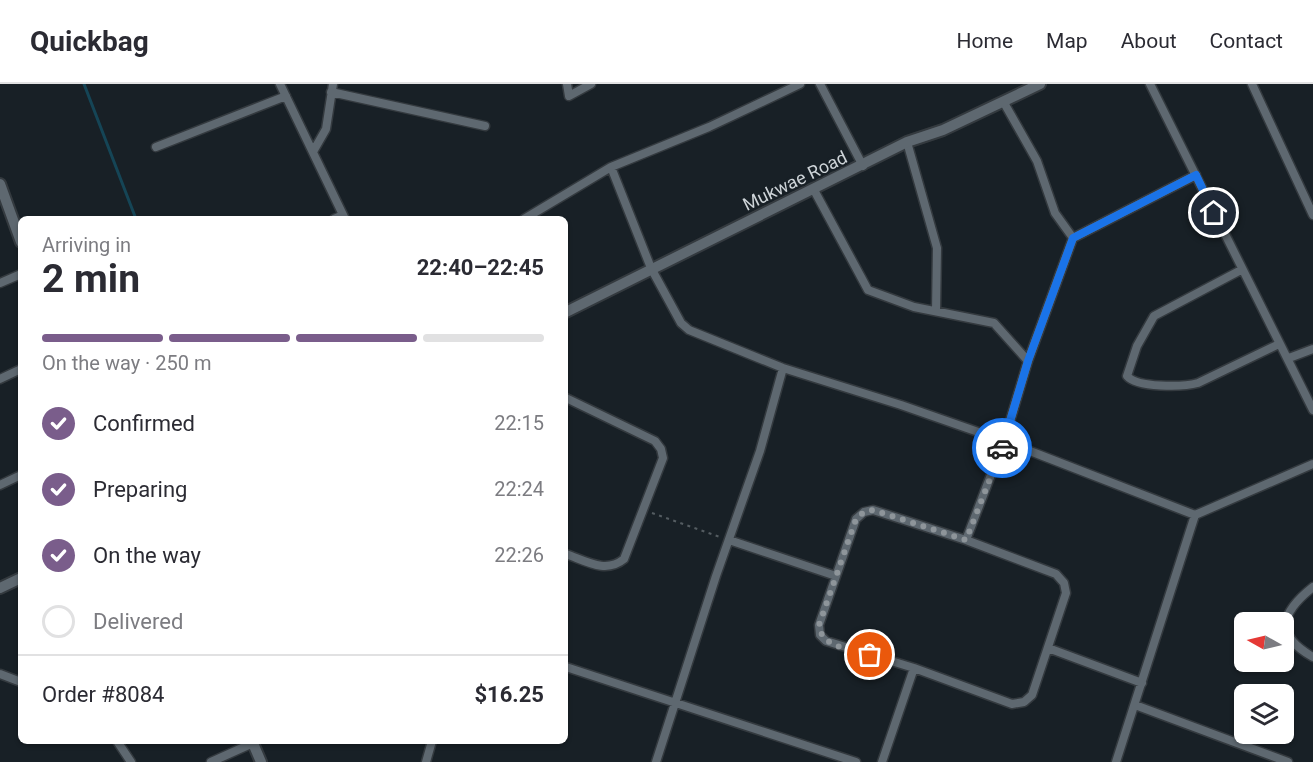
<!DOCTYPE html>
<html lang="en">
<head>
<meta charset="utf-8">
<style>
  :root { --surface:#fff; --page:#f2f2f3; --text:#2b2b33; --muted:#7c7c81; --line:#e1e1e2; --accent:#7a5d8b }
  body { margin:0; font-family:Roboto,sans-serif; background:var(--page); color:var(--text); height:100vh; display:flex; flex-direction:column; font-size:22px; white-space:nowrap }
  * { box-sizing:border-box; margin:0 }
  p { font-size:20px; color:var(--muted) }
  .icon { flex:none; width:33px; height:33px; fill:none; stroke:currentColor; stroke-width:2; stroke-linecap:round; stroke-linejoin:round }
  .map { position:relative; flex:1; overflow:hidden }
  .panel { position:absolute; left:18px; top:132px; width:550px; height:528px; display:flex; flex-direction:column; background:var(--surface); border-radius:9px; box-shadow:0 2px 4px #0004 }
  .panel>* { flex:none }
  .needle { width:39px; rotate:278deg }
  .tools { position:absolute; left:1234px; top:528px; display:grid; gap:12px }
  .tools a { display:grid; place-items:center; width:60px; height:60px; border-radius:9px; background:var(--surface); box-shadow:0 2px 4px #0004; font-size:30px }
  .pin { position:absolute; display:grid; place-items:center; width:51px; height:51px; color:#fff; margin:-26px; border:3px solid #fff; border-radius:50%; box-shadow:0 2px 6px #0007 }
  .courier { position:absolute; display:grid; place-items:center; width:60px; height:60px; margin:-30px; border:4px solid #1a73e8; border-radius:50%; background:#fff; color:#222; box-shadow:0 2px 8px #0007 }
  .overview em { font-style:normal; font-weight:700 }
  .overview div { display:flex; flex-direction:column-reverse }
  .overview { display:flex; align-items:center; justify-content:space-between; height:102px; padding:0 24px }
  h1 { font-size:39px; font-weight:700; line-height:45px }
  .bar { display:grid; grid-template-columns:repeat(4,1fr); gap:9px 6px; align-content:center; height:72px; padding:0 24px }
  .bar i { height:8px; border-radius:4px; background:var(--line) }
  .bar .active { background:var(--accent) }
  .bar p { grid-column:span 4 }
  .line { display:flex; align-items:center; gap:15px; padding:0 24px; border-top:2px solid var(--line) }
  .line div { flex:1 }
  ol { padding:0 24px; list-style:none }
  li { display:flex; align-items:center; gap:18px; height:66px }
  li p { margin-inline-start:auto }
  li .icon { padding:6px; border-radius:50%; background:var(--accent); color:#fff; stroke-width:4 }
  li:last-child { color:var(--muted) }
  li i { width:33px; height:33px; border:3px solid var(--line); border-radius:50% }
  header { display:flex; align-items:center; gap:36px; box-sizing:border-box; height:84px; padding:0 30px; background:var(--surface); border-bottom:2px solid var(--line) }
  header strong { font-size:28px }
  nav { display:flex; gap:33px; margin-inline-start:auto; font-size:21px }
  .map>svg:first-child { display:block }
</style>
</head>
<body>
<header>
<strong>Quickbag</strong>
<nav><a>Home</a><a>Map</a><a>About</a><a>Contact</a></nav>
</header>
<div class="map">
<svg width="1313" height="678" viewBox="0 0 1313 678">
  <rect width="100%" height="100%" fill="#182026"/>
  <g fill="none" stroke-linecap="round" stroke-linejoin="round">
    <path stroke="#154556" stroke-width="3" d="M84 0 136 135"/>
    <defs>
      <path id="minor" d="M280 0 345 135
        M567 0 569 12 591 0
        M820 0 863 82
        M1150 0 1313 326
        M1252 0 1313 131
        M331 8 485 42
        M1003 17 1037 77 1055 129 1073 154
        M907 58 937 164 936 227
        M156 63 286 12
        M314 66 326 45 333 0
        M611 83 651 184 681 239 689 246 783 284 901 321 1004 357 1195 431 1313 380
        M814 106 868 206 914 223 994 239 1028 277
        M334 135 343 131
        M524 135 611 83 709 43 800 0
        M1241 186 1154 232 1137 262 1127 292C1137 304 1183 303 1198 299L1279 260
        M0 199 21 190
        M1289 274 1313 265
        M0 295 21 285
        M566 314 655 357 661 365 663 374 624 475C606 490 586 477 566 470
        M0 401 21 391
        M873 426 966 456 1056 490 1064 499 1066 509 1032 611 1024 618 1012 620 914 584 826 557 820 551 819 541 856 435 864 428Z
        M729 456 836 492
        M966 456 1004 357 1028 277 1073 154 1196 91
        M1313 503C1280 529 1274 551 1313 573
        M1048 564 1142 599
        M566 583 856 678
        M0 590 21 598
        M1135 621 1288 678
        M117 657 131 678
        M211 678 253 659
        M426 678 432 657
        M656 678 716 492 760 367 783 284
        M882 678 914 584
        M1116 678 1195 431"/>
      <path id="tertiary" d="M0 100 21 158
        M566 228 907 58 943 46 1040 0
        M0 504 21 494
        M252 657 261 678"/>
    </defs>
    <use href="#minor" stroke="#343a3f" stroke-width="11"/>
    <use href="#tertiary" stroke="#343a3f" stroke-width="14"/>
    <path stroke="#545c61" stroke-width="2" stroke-dasharray="3 4.5" stroke-linecap="butt" d="M652 429 720 453"/>
    <use href="#minor" stroke="#5e6870" stroke-width="8"/>
    <use href="#tertiary" stroke="#5e6870" stroke-width="10"/>
  </g>
  <g fill="none" stroke-linecap="round" stroke-linejoin="round">
    <path stroke="#8e959a" stroke-width="6" stroke-dasharray="0 10.8" d="M870 571C851 565 821 564 819 541L856 435 864 428 873 426 966 456 1002 364"/>
    <path stroke="#1a73e8" stroke-width="8" d="M1002 364 1028 277 1073 154 1196 91 1214 129"/>
  </g>
  <g text-anchor="middle" stroke-width="4.5" stroke-linejoin="round" paint-order="stroke">
    <g font-size="18" fill="#ced4d8" stroke="#182026">
      <text transform="translate(795 97) rotate(-26)" y="6">Mukwae Road</text>
    </g>
  </g>
</svg>
<div class="tools">
<a><svg class="needle" viewBox="-14 -14 28 28"><path d="M0-13l5 13h-10z" fill="#e53935"/><path d="M0 13l5-13h-10z" fill="#7c7c81"/></svg></a>
<a><svg class="icon" aria-label="layers" viewBox="0 0 24 24"><path d="M12 4l9 5-9 5-9-5zM3 14l9 5 9-5"/></svg></a>
</div>
<div class="pin" style="left:870px;top:571px;background:#ea580c"><svg class="icon" aria-label="bag" viewBox="0 0 24 24"><path d="M5 8h14l-1 12H6zM9 8a3 3 0 0 1 6 0"/></svg></div>
<div class="pin" style="left:1214px;top:129px;background:#1f2937"><svg class="icon" aria-label="home" viewBox="0 0 24 24"><path d="M3 11l9-7 9 7M6 9v11h12V9"/></svg></div>
<div class="courier" style="left:1002px;top:364px"><svg class="icon" aria-label="car" viewBox="0 0 24 24"><path d="M5 17H2v-5l4-1 3-4h7l3 4 3 1v5h-3M9 17h6M6 11h13"/><circle cx="7" cy="17" r="2"/><circle cx="17" cy="17" r="2"/></svg></div>
<section class="panel">
<div class="overview"><div><h1>2 min</h1><p>Arriving in</p></div><em>22:40–22:45</em></div>
<div class="bar"><i class="active"></i><i class="active"></i><i class="active"></i><i></i><p>On the way · 250 m</p></div>
<ol>
<li><svg class="icon" aria-label="check" viewBox="0 0 24 24"><path d="M5 12l5 5 9-10"/></svg>Confirmed<p>22:15</p></li>
<li><svg class="icon" aria-label="check" viewBox="0 0 24 24"><path d="M5 12l5 5 9-10"/></svg>Preparing<p>22:24</p></li>
<li><svg class="icon" aria-label="check" viewBox="0 0 24 24"><path d="M5 12l5 5 9-10"/></svg>On the way<p>22:26</p></li>
<li><i></i>Delivered</li>
</ol>
<div class="line" style="height:78px"><div>Order #8084</div><b>$16.25</b></div>
</section>
</div>
</body>
</html>
